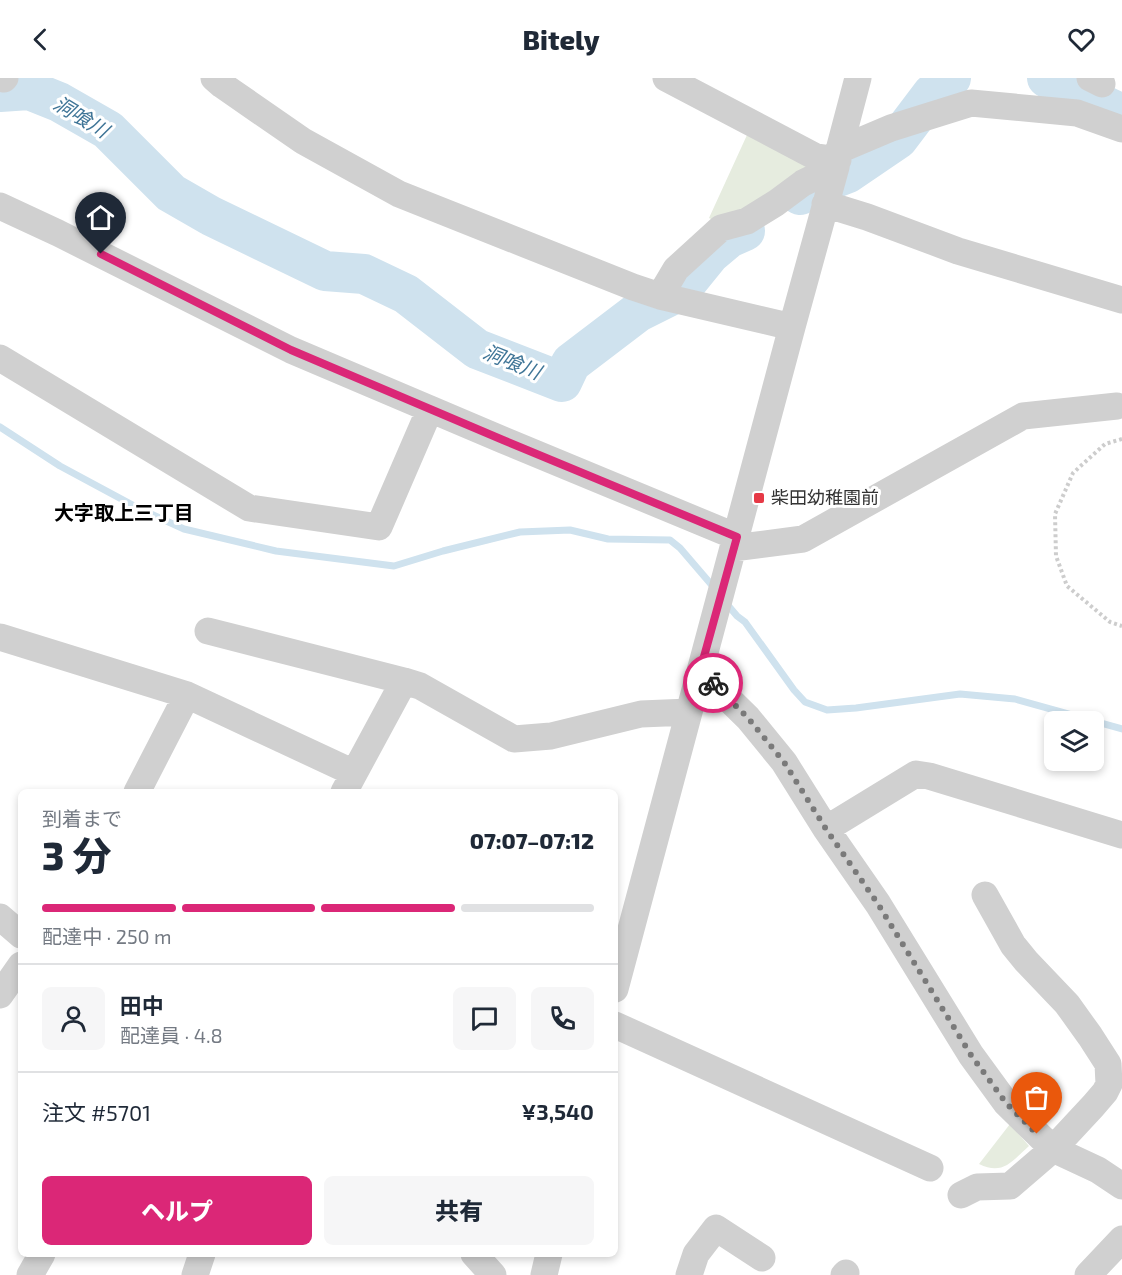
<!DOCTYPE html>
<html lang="ja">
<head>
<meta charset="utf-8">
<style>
  :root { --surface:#fff; --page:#f6f6f7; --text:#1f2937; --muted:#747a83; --line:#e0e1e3; --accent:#db2777 }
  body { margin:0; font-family:"Exo 2","Noto Sans JP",sans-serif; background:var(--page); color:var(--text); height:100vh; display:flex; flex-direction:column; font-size:22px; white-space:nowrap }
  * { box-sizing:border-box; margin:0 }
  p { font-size:20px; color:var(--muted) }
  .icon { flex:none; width:33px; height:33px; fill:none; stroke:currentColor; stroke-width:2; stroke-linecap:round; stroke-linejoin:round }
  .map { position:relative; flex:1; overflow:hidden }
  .details { position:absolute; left:18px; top:711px; width:600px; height:468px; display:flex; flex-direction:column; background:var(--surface); border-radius:9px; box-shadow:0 3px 9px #0003 }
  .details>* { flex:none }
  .controls { position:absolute; left:1044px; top:633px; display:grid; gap:12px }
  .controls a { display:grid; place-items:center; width:60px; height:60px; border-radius:9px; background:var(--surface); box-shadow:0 3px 9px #0003; font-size:30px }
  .pin { position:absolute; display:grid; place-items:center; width:51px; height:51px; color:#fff; margin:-62px -26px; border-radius:50% 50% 50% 0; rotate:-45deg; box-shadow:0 0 6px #0007 }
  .pin .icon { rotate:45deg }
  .courier { position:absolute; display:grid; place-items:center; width:60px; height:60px; margin:-30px; border:4px solid #db2777; border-radius:50%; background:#fff; color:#222; box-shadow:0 2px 8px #0007 }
  .overview em { font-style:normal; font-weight:800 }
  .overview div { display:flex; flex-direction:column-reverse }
  .overview { display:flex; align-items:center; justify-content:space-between; height:102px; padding:0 24px }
  h1 { font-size:39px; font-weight:800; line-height:45px }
  .bar { display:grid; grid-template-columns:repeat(4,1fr); gap:9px 6px; align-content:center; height:72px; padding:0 24px }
  .bar i { height:8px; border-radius:4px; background:var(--line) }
  .bar .selected { background:var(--accent) }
  .bar p { grid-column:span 4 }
  .line { display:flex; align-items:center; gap:15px; padding:0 24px; border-top:2px solid var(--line) }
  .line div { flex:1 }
  .round { display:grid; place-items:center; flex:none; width:63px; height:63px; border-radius:9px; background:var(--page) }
  .cta { display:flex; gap:12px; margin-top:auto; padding:12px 24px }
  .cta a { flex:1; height:69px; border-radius:9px; background:var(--accent); color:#fff; font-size:24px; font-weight:800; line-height:69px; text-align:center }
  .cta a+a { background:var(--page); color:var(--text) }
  header { display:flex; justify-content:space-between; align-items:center; height:78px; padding:0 24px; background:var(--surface); font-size:27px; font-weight:800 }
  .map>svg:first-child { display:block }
</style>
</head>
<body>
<header><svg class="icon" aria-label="back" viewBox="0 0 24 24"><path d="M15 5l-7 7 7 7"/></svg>Bitely<svg class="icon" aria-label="heart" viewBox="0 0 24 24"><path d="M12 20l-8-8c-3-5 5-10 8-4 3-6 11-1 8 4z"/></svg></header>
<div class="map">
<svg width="1122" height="1197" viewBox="0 0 1122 1197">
  <rect width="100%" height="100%" fill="#fff"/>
  <path fill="#e6ecdf" d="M747 57 807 87 799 102 717 144 709 140Z
    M1010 1046 1029 1068C1012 1083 1003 1098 979 1086Z"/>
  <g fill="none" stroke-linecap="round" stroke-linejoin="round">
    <path stroke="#cfe2ee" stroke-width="7" d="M0 349 60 388 140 431 184 451 276 473 394 488 443 473 520 454 570 452 608 461 670 462 680 470 716 512
      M726 525 737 538 745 544 794 612 805 624 827 632 856 630 960 616 1015 621 1122 651"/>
    <path stroke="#cfe2ee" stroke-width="40" d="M1047 0 1122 36
      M0 14 29 12 59 24 108 52 171 115 211 138 325 193 364 196 406 216 477 271 562 304 571 285 638 234 680 213 710 176 729 160 745 153
      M800 117 807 111 848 95 898 61 932 16 951 0"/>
    <path stroke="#cdcdcd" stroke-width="4" stroke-dasharray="3 3" stroke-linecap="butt" d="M1122 361 1105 366 1073 395 1055 436 1056 478 1067 508 1110 544 1122 548"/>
    <path stroke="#d0d0d0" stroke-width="27" d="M214 0 222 7 303 63 399 116 633 209 660 218 792 249
      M666 0 816 79 838 82
      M1090 0 1102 6
      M4 1 5 0
      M839 72 891 50 971 25 1077 35 1122 51
      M825 126 867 139 958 173 1122 222
      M0 128 58 155 291 272 503 362 737 459
      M660 218 676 191 721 150 747 143 776 125 803 105 836 89
      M0 280 249 430 379 449 430 331
      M733 470 803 461 1023 338 1117 328
      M208 553 404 603
      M0 559 187 617 354 695
      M700 593 748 640 784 684 826 751 878 826 971 977 1006 1025 1053 1071 1098 1092 1122 1108
      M137 714 187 617
      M344 714 404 603 420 608 514 661 551 658 641 636 689 634
      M826 751 916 696 929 698 1122 757
      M0 839 21 857
      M615 911 792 249 836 89 839 72 858 0
      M0 917 21 887
      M615 947 930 1090
      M961 1117 977 1109 1010 1108 1053 1071 1093 1028 1105 1014 1109 1006 1108 986 1090 958 1067 926 1026 883 1013 867 985 817
      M474 1176 493 1197
      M30 1197 42 1176
      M195 1197 202 1176
      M544 1197 549 1176
      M689 1197 696 1176 716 1150 762 1180
      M844 1197 846 1195
      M1088 1197 1122 1161"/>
  </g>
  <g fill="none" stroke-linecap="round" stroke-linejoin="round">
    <path stroke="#7a7a7a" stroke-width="6" stroke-dasharray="0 10.8" d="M713 605 748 640 784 684 826 751 878 826 971 977 1006 1025 1037 1056"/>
    <path stroke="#db2777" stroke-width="8" d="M101 176 291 272 503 362 737 459 700 593 713 605"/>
  </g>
  <rect fill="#e63946" stroke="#fff" stroke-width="2" x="753" y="414" width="12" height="12" rx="3"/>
  <g text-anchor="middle" stroke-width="6" stroke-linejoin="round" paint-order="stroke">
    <g font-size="18" fill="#333" stroke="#fff" text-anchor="start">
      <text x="771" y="426">柴田幼稚園前</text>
    </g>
    <g font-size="20" font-style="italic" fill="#3f7597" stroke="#fff">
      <text transform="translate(81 39) rotate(31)" y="7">洞喰川</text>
      <text transform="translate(512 284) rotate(22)" y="7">洞喰川</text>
    </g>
    <g font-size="20" font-weight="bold" fill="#000" stroke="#fff">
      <text x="124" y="442">大字取上三丁目</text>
    </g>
  </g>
</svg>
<div class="controls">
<a><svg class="icon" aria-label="layers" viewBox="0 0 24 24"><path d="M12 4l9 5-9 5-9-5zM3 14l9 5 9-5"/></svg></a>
</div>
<div class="pin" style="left:1037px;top:1056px;background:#ea580c"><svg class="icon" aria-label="bag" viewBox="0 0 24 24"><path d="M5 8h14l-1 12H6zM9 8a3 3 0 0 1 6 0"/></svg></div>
<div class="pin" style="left:101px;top:176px;background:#1f2937"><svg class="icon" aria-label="home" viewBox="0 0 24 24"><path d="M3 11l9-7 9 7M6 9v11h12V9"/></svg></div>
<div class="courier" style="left:713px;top:605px"><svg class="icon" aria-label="bike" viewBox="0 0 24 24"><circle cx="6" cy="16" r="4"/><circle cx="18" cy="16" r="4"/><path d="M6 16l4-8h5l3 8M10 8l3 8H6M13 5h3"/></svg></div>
<section class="details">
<div class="overview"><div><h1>3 分</h1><p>到着まで</p></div><em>07:07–07:12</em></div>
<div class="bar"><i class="selected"></i><i class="selected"></i><i class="selected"></i><i></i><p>配達中 · 250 m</p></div>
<div class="line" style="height:108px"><a class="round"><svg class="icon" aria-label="person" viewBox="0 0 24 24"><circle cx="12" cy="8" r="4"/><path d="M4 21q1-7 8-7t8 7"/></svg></a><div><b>田中</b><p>配達員 · 4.8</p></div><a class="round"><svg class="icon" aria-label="chat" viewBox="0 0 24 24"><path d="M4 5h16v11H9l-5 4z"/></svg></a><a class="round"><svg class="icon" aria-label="phone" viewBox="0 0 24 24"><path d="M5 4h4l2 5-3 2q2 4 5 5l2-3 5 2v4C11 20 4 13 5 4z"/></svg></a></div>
<div class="line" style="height:78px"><div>注文 #5701</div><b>¥3,540</b></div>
<div class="cta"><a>ヘルプ</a><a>共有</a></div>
</section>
</div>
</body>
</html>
